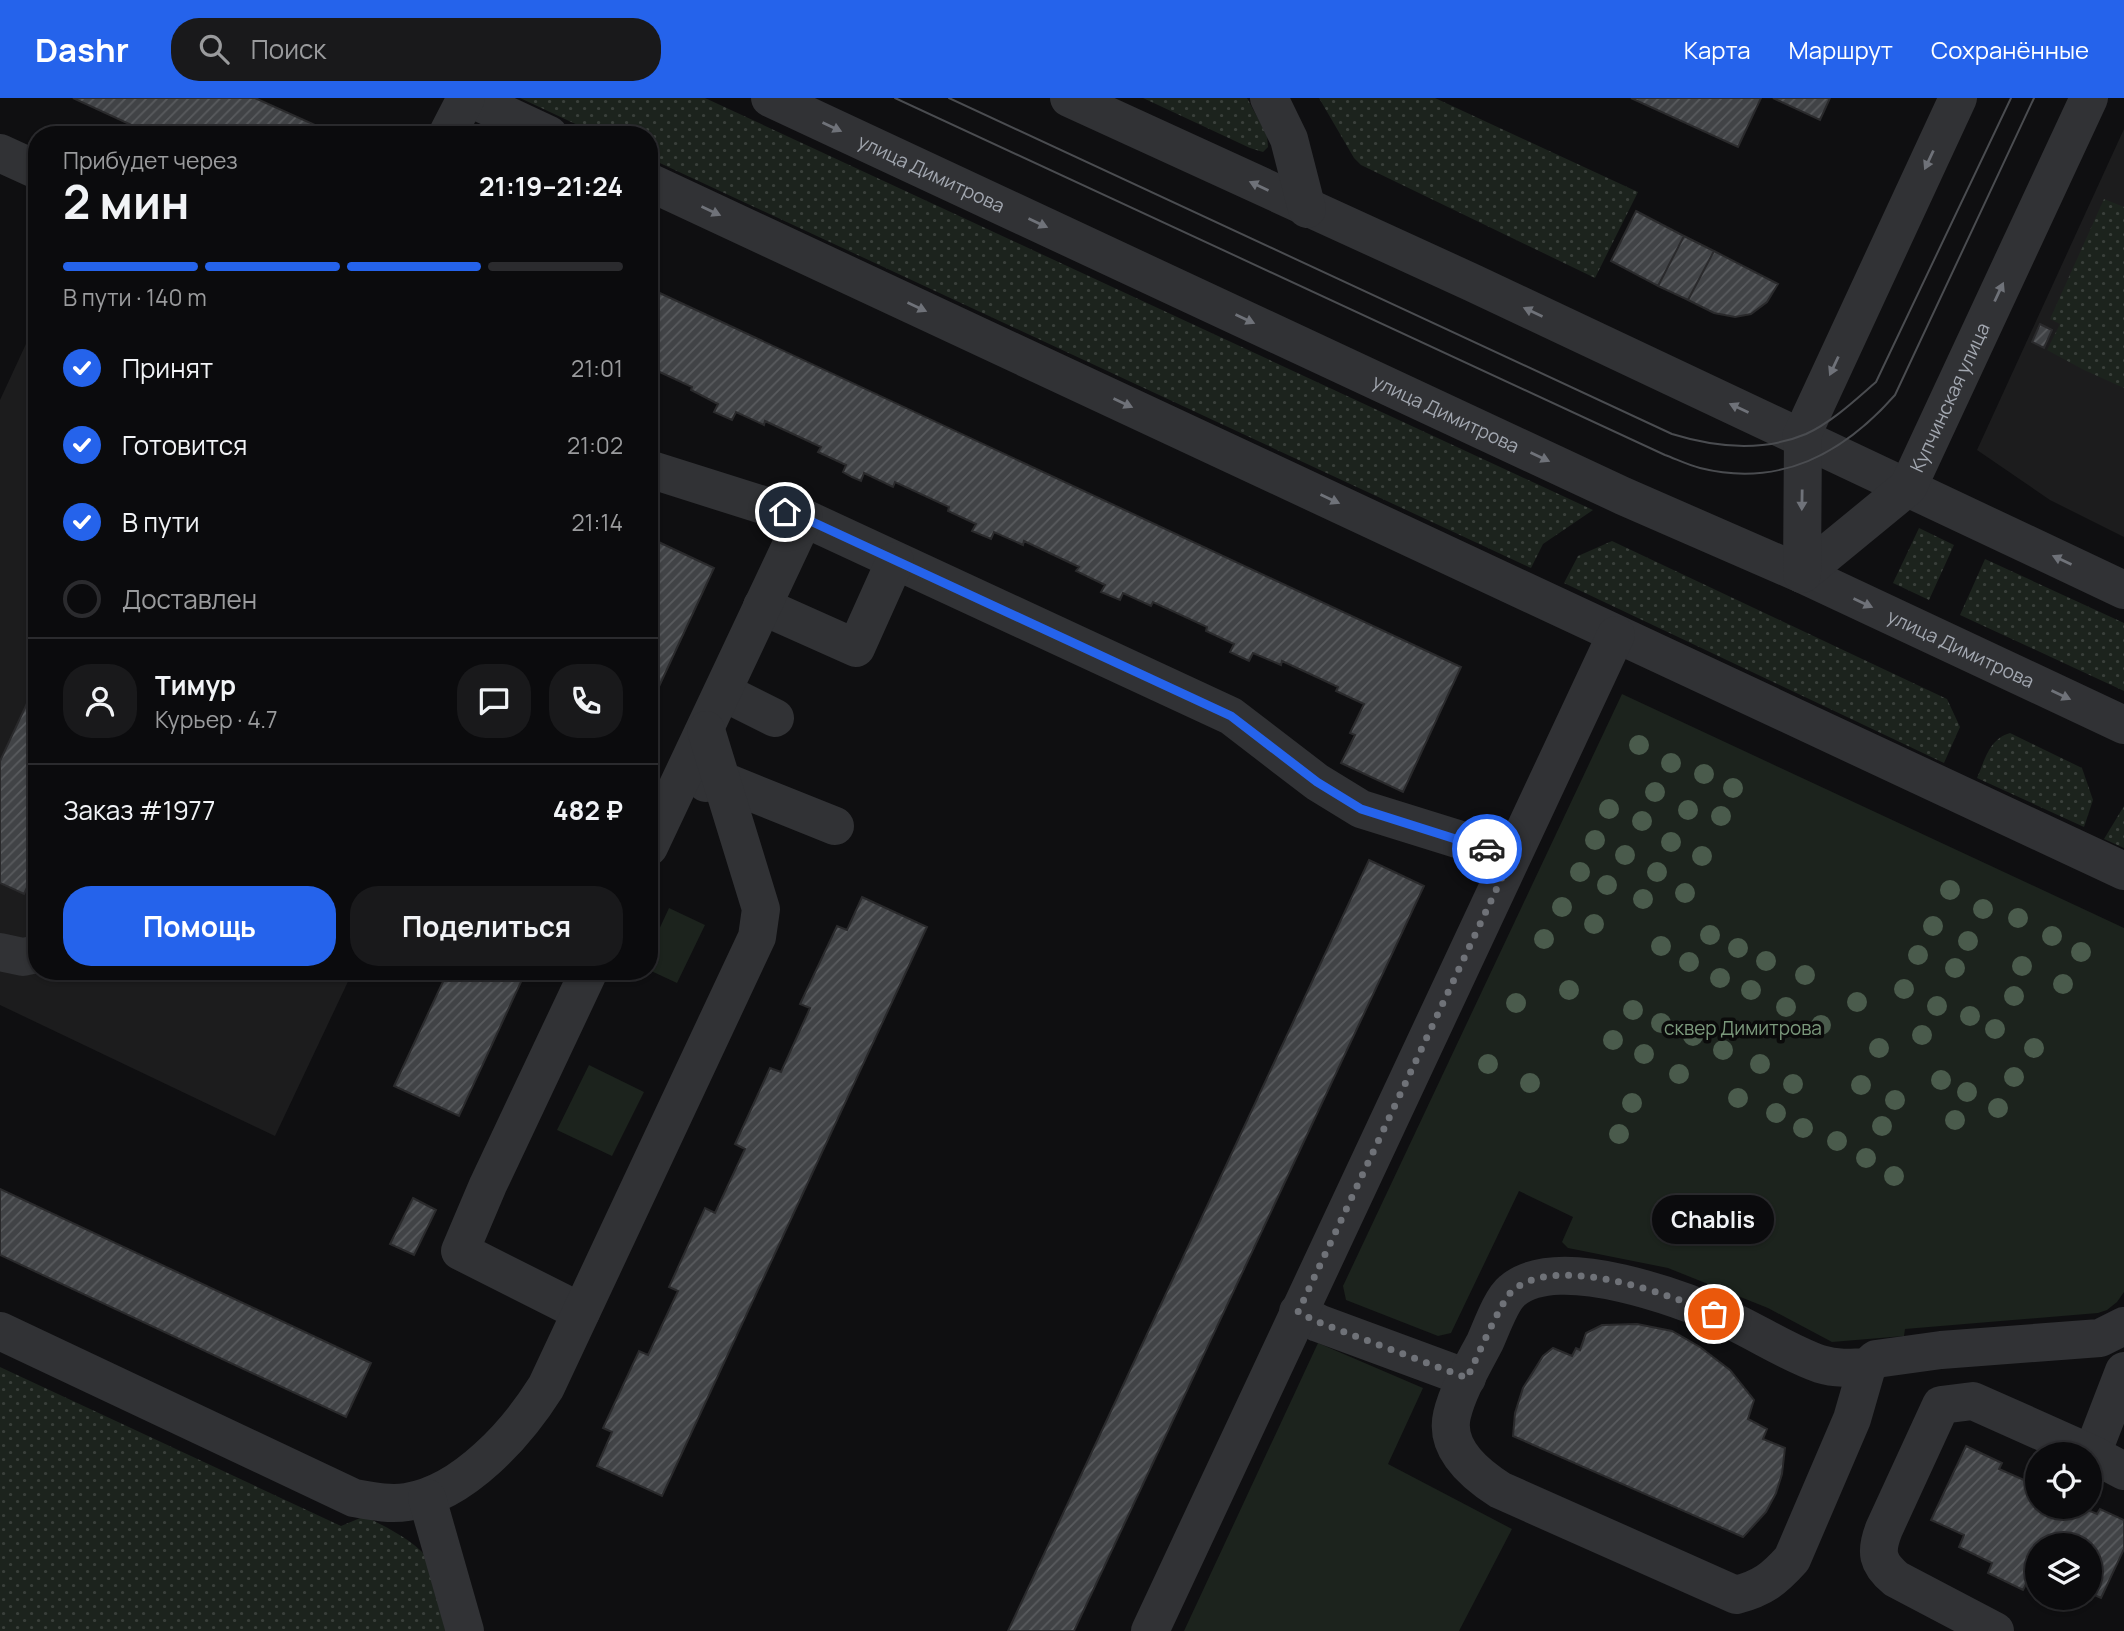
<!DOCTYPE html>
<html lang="ru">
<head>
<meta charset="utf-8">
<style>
  :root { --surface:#0b0b0d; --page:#19191b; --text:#f1f3f6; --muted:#9a9b9d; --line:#2b2b2e; --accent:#2563eb }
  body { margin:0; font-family:Manrope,sans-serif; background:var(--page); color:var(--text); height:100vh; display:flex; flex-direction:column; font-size:26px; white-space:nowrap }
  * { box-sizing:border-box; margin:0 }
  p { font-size:23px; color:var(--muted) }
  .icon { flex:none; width:38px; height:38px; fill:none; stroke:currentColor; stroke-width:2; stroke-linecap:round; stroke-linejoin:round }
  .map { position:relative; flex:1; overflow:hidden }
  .side { position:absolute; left:28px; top:28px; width:630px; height:854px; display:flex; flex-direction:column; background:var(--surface); border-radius:28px; box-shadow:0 2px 5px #0004,0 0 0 2px var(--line) }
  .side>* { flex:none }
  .buttons { position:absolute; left:2025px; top:1344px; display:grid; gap:14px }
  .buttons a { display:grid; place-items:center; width:77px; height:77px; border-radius:50%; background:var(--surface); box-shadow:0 2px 5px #0004,0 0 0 2px var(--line); font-size:35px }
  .pin { position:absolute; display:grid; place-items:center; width:60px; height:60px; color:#fff; margin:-30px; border:4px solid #fff; border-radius:50%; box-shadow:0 2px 7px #0007 }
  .courier { position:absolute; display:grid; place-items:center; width:70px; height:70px; margin:-35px; border:5px solid #2563eb; border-radius:50%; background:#fff; color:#222; box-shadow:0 2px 9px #0007 }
  .bubble { position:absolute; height:49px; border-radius:24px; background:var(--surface); box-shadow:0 2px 5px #0004,0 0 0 2px var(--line); font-size:23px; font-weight:700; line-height:49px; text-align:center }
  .headline em { font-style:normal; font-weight:700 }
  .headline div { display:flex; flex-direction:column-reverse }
  .headline { display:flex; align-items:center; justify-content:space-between; height:119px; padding:0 35px }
  h1 { font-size:46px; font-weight:700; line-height:52px }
  .bar { display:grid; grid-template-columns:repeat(4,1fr); gap:10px 7px; align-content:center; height:84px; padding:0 35px }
  .bar i { height:9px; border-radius:5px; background:var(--line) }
  .bar .current { background:var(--accent) }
  .bar p { grid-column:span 4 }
  .line { display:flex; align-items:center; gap:18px; padding:0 35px; border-top:2px solid var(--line) }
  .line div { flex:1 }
  .round { display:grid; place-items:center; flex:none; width:74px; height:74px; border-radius:28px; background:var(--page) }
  ol { padding:0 35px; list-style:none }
  li { display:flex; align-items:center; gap:21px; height:77px }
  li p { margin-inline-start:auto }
  li .icon { padding:7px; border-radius:50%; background:var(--accent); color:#fff; stroke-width:4 }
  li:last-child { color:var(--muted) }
  li i { width:38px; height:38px; border:4px solid var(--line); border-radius:50% }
  .action { display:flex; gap:14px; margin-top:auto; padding:14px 35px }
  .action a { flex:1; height:80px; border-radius:28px; background:var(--accent); color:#fff; font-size:28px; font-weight:700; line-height:80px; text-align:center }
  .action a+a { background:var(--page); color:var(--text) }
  header { display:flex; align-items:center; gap:42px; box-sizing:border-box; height:98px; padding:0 35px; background:var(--accent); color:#fff }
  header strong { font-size:33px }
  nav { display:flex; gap:38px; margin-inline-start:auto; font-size:24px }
  .search { width:490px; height:63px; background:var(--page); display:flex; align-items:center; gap:18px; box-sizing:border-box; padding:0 24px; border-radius:28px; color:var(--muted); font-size:26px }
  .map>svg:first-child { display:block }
</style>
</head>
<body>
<header>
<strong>Dashr</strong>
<div class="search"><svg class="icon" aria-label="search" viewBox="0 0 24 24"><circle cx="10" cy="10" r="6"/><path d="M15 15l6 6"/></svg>Поиск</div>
<nav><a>Карта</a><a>Маршрут</a><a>Сохранённые</a></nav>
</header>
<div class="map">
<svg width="2124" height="1533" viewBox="0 0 2124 1533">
  <defs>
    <pattern id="grass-dots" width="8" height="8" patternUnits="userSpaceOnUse" patternTransform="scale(1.75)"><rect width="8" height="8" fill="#1c231d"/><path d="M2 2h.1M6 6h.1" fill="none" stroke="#3a403b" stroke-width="1.8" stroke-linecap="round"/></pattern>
    <pattern id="building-hatch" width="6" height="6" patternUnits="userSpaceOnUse" patternTransform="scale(1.75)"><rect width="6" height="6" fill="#414346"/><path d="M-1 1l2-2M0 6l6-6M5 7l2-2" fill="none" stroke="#595b5e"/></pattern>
  </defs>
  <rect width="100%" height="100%" fill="#0f0f11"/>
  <path fill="#1c1c1d" d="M2124 31V439L2050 402 1977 352Z
    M32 233 37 235V873H353L275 1038 0 907V302Z"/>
  <path fill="url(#grass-dots)" d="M520 0H705L1593 412 1543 446 1531 470 649 60V37H599Z
    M1143 0H1247L1267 37 1268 49 1263 54 1250 50Z
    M1319 0H1435L1638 94 1595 180 1361 67 1354 60Z
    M2104 101 2124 109V290L2084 272 2047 252 2060 226 2050 221Z
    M1919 430 1954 447 1929 502 1893 485Z
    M1612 443 1947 601 1960 629 1944 665 1564 485 1578 458Z
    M1985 461 2124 525V593L1960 517Z
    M2010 635 2082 670 2093 702 2084 729 1977 680C1985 662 1989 641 2010 635Z
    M2124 708V750L2104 741Z
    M0 1269 341 1428 365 1418C387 1430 417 1443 431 1465 439 1479 446 1516 451 1533H0Z"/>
  <path fill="#1c231d" d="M1622 596 2124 830V1194L2117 1204 2107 1212 2098 1215 1905 1231 1904 1238 1832 1244 1768 1210 1668 1170 1568 1150 1562 1144 1573 1119 1519 1093 1451 1235 1438 1238 1346 1202 1343 1188Z
    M669 810 705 827 677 885 649 872V853Z
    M589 967 644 994 612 1058 557 1032Z
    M1318 1245 1423 1290 1388 1366 1512 1431 1459 1533H1184Z"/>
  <path fill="url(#building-hatch)" stroke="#2a2a2c" stroke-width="2" d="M73 0H255L315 27 311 37H153Z
    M1631 0H1761L1738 49Z
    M1773 0H1830L1820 22Z
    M1636 113 1684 138 1658 188 1611 163Z
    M1684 138 1714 153 1688 202 1658 188Z
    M1714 153 1778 186 1767 204 1751 216 1735 219 1714 215 1688 202Z
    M649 190 1461 569 1403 694 1341 665 1355 637 1350 635 1364 606 1336 593 1338 589 1282 563 1281 567 1253 555 1249 563 1230 554 1234 546 1206 533 1207 529 1153 504 1151 508 1123 495 1120 502 1101 494 1105 487 1076 473 1079 469 1024 443 1023 447 994 434 991 441 972 433 976 426 948 413 949 409 895 384 893 389 864 375 861 383 852 379 843 374 846 367 818 354 821 349 765 323 764 327 736 314 732 322 714 314 718 306 691 292 692 289 649 269Z
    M2040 226 2052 232 2044 250 2032 244Z
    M650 440 714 470 649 610V441Z
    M37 584V768L24 796 0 785V663Z
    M1369 762 1424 788 1074 1533H1008Z
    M862 799 927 829 662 1398 597 1368 612 1334 603 1330 639 1253 648 1257 678 1193 669 1189 705 1110 715 1115 745 1051 735 1046 770 970 781 974 810 910 800 906 837 828 847 832Z
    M448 873H526L459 1018 394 988Z
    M0 1091 371 1265 346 1319 0 1157Z
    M413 1100 436 1112 414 1157 390 1146Z
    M1637 1226 1672 1233 1700 1249 1730 1272 1754 1302 1748 1321 1767 1331 1763 1341 1785 1350 1782 1376 1776 1395 1766 1414 1743 1439 1513 1338 1515 1315 1523 1290 1543 1258 1553 1250 1572 1258 1576 1250 1580 1252 1586 1235 1602 1227Z
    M1966 1348 2002 1365 1999 1371 2033 1386 2030 1392 2037 1395V1409H2081L2097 1416 2100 1411 2124 1422V1451L2101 1500 2090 1495V1447H2037V1486L2028 1482 2023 1492 1988 1475 1992 1465 1959 1449 1964 1437 1931 1422Z"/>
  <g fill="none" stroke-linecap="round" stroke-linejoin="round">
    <g stroke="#313235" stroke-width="38">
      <path d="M470 0 549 37"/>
      <path id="s1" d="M770 0 1623 398 1802 476 2124 627"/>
      <path d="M1069 0 1473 185 2124 492"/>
      <path d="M1269 0 1289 41 1307 111"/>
      <path d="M447 37 466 0"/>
      <path d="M0 55 37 72"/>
      <path d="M649 84 2124 773"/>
      <path d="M649 371 804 420 1231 618 1317 684 1361 711 1512 758"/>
      <path id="s2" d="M1802 476 1908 389 2089 0"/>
      <path d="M1802 476 1803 337 1801 339 1958 0"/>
      <path d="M762 508 856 550 895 463"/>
      <path d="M723 594 775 620"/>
      <path d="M706 685 723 683 835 728"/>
      <path d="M649 749 804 420"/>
      <path d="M0 854 23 859 37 856"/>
      <path d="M581 1214 460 1153 488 1087 589 873"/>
      <path d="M1298 1214 1318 1225 1467 1280"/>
      <path d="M0 1233 354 1400C371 1403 390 1407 407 1404 464 1395 517 1335 546 1289L757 839 761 811 706 632"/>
      <path d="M1867 1269C1851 1270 1836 1271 1820 1266 1791 1256 1763 1238 1734 1224 1685 1202 1558 1153 1512 1193 1501 1202 1491 1231 1485 1244 1473 1267 1458 1292 1452 1317 1444 1351 1475 1376 1500 1392L1736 1497C1763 1490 1774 1481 1792 1461L1852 1321 1867 1269 1876 1261 1941 1252 2100 1240 2124 1228"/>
      <path d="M2092 1356 2124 1273"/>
      <path d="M427 1400 465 1533"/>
      <path d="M1150 1533 1616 537"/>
      <path d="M1995 1533 1896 1481C1877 1465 1875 1454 1884 1431L1941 1307 1973 1303 2092 1356 2124 1373"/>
    </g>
    <path stroke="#4a4c50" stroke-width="2" d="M895 0 1665 357C1676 361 1688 367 1700 370 1780 390 1843 356 1895 297L2034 0
      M949 0 1672 336C1714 349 1763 354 1806 336 1832 324 1854 303 1876 284L2011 0"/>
  </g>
  <g fill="#4a5b4c">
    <circle cx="1639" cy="647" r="10"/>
    <circle cx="1671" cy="665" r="10"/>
    <circle cx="1704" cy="676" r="10"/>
    <circle cx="1733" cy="690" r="10"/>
    <circle cx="1655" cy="694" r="10"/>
    <circle cx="1609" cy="711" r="10"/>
    <circle cx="1688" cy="712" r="10"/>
    <circle cx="1721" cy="718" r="10"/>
    <circle cx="1642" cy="723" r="10"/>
    <circle cx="1595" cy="742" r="10"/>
    <circle cx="1671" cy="744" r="10"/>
    <circle cx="1625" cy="757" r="10"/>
    <circle cx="1702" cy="758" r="10"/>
    <circle cx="1580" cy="774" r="10"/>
    <circle cx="1657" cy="774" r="10"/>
    <circle cx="1607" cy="787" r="10"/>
    <circle cx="1950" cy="792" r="10"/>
    <circle cx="1685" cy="795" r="10"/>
    <circle cx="1643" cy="801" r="10"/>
    <circle cx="1562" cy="809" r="10"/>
    <circle cx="1983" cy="811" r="10"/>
    <circle cx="2018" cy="820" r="10"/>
    <circle cx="1594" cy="826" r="10"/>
    <circle cx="1933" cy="828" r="10"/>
    <circle cx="1710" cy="837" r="10"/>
    <circle cx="2052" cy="838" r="10"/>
    <circle cx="1544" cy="841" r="10"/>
    <circle cx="1968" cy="843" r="10"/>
    <circle cx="1661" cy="848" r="10"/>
    <circle cx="1738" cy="850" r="10"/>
    <circle cx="2081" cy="854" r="10"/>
    <circle cx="1918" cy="857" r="10"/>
    <circle cx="1766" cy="863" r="10"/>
    <circle cx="1689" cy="864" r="10"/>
    <circle cx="2022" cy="868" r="10"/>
    <circle cx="1955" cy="870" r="10"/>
    <circle cx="1805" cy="877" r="10"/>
    <circle cx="1720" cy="880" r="10"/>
    <circle cx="2063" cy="886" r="10"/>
    <circle cx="1904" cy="891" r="10"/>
    <circle cx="1569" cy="892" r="10"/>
    <circle cx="1751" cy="892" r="10"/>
    <circle cx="2014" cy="898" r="10"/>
    <circle cx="1857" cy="904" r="10"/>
    <circle cx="1516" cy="905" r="10"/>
    <circle cx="1937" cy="908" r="10"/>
    <circle cx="1786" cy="909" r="10"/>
    <circle cx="1633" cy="912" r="10"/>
    <circle cx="1970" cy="918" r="10"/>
    <circle cx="1661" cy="925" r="10"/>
    <circle cx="1821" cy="927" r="10"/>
    <circle cx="1995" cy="931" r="10"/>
    <circle cx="1922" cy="937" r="10"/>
    <circle cx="1693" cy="938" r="10"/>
    <circle cx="1613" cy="942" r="10"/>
    <circle cx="1879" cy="950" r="10"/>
    <circle cx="2034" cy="950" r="10"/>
    <circle cx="1723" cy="952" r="10"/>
    <circle cx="1644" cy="956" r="10"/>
    <circle cx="1488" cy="966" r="10"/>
    <circle cx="1760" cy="966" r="10"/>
    <circle cx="1679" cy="976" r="10"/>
    <circle cx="2014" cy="979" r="10"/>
    <circle cx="1941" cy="982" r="10"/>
    <circle cx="1530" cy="985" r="10"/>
    <circle cx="1793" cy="986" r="10"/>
    <circle cx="1861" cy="987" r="10"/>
    <circle cx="1967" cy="994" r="10"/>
    <circle cx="1738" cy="1000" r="10"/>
    <circle cx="1895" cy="1002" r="10"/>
    <circle cx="1632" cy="1005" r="10"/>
    <circle cx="1998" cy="1010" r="10"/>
    <circle cx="1776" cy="1015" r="10"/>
    <circle cx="1955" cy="1022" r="10"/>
    <circle cx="1882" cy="1028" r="10"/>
    <circle cx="1803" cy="1030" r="10"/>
    <circle cx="1619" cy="1036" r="10"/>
    <circle cx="1837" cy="1043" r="10"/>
    <circle cx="1866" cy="1060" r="10"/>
    <circle cx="1894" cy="1078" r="10"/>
  </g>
  <defs><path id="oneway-solid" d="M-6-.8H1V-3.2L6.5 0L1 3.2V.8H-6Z" transform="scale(1.75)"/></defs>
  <g fill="#6f7279">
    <use href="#oneway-solid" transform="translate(832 29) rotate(25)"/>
    <use href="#oneway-solid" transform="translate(1929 62) rotate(115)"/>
    <use href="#oneway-solid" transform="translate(1259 88) rotate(-155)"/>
    <use href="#oneway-solid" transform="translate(711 113) rotate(25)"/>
    <use href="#oneway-solid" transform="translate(1038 125) rotate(25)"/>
    <use href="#oneway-solid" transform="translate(1999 194) rotate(-65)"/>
    <use href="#oneway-solid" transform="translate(917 209) rotate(25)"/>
    <use href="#oneway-solid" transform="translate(1533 214) rotate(-155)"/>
    <use href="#oneway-solid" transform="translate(1245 221) rotate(25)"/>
    <use href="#oneway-solid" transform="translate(1834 268) rotate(115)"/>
    <use href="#oneway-solid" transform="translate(1123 305) rotate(25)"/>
    <use href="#oneway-solid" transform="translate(1739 310) rotate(-155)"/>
    <use href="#oneway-solid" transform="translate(1540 359) rotate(25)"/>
    <use href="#oneway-solid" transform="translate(1330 401) rotate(25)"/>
    <use href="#oneway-solid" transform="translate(1802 402) rotate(91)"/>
    <use href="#oneway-solid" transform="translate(2062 462) rotate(-155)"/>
    <use href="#oneway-solid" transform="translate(1863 505) rotate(25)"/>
    <use href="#oneway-solid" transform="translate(2061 597) rotate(25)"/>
  </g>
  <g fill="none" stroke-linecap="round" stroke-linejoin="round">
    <path stroke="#6f7278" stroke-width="7" stroke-dasharray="0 12.6" d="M1487 751 1512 758 1298 1214 1318 1224 1467 1280C1476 1262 1501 1203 1512 1193 1555 1155 1667 1195 1714 1216"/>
    <path stroke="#2563eb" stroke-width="9" d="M785 414 804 420 1231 618 1317 684 1361 711 1487 751"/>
  </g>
  <g text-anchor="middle" stroke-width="7" stroke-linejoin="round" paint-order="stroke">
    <g font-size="19" fill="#a2a7b0" stroke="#0b0b0b">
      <text dy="7" stroke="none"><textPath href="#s1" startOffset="178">улица Димитрова</textPath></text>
      <text dy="7" stroke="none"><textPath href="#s2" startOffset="236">Купчинская улица</textPath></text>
      <text dy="7" stroke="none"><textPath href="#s1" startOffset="746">улица Димитрова</textPath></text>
      <text dy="7" stroke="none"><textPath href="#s1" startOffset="1312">улица Димитрова</textPath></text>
    </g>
    <g font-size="19" fill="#7b997c" stroke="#0b0b0b">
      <text x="1743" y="937">сквер Димитрова</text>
    </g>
  </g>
</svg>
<div class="buttons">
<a><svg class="icon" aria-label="locate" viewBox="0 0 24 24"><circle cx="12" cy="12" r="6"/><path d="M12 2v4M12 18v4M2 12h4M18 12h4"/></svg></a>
<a><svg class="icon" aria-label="layers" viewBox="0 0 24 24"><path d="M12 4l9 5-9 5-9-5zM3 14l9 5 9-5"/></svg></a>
</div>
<div class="pin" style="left:1714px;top:1216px;background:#ea580c"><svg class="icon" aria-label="bag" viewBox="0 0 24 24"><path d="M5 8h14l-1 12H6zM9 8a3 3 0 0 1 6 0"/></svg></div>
<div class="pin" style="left:785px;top:414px;background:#1f2937"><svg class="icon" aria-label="home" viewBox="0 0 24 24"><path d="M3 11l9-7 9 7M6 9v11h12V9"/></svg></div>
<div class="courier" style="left:1487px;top:751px"><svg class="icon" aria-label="car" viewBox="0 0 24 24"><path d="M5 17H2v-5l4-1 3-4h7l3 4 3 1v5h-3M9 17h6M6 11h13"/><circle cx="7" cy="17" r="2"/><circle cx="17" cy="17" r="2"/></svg></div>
<div class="bubble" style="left:1652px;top:1097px;width:122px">Chablis</div>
<section class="side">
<div class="headline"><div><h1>2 мин</h1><p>Прибудет через</p></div><em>21:19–21:24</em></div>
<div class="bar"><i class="current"></i><i class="current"></i><i class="current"></i><i></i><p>В пути · 140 m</p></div>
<ol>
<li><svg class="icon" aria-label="check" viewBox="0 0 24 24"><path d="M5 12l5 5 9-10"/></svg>Принят<p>21:01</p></li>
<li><svg class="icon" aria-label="check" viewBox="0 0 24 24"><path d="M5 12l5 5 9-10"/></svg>Готовится<p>21:02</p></li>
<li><svg class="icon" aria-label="check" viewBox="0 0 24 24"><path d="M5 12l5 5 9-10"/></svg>В пути<p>21:14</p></li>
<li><i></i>Доставлен</li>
</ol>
<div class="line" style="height:126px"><a class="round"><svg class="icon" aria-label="person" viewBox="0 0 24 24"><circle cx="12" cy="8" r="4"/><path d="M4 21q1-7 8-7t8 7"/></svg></a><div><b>Тимур</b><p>Курьер · 4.7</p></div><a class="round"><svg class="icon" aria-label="chat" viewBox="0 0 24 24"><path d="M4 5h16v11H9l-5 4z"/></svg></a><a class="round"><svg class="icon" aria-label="phone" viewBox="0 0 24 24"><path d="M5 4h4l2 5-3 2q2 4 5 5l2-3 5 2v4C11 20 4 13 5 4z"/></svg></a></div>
<div class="line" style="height:91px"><div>Заказ #1977</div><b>482 ₽</b></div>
<div class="action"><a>Помощь</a><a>Поделиться</a></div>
</section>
</div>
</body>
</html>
